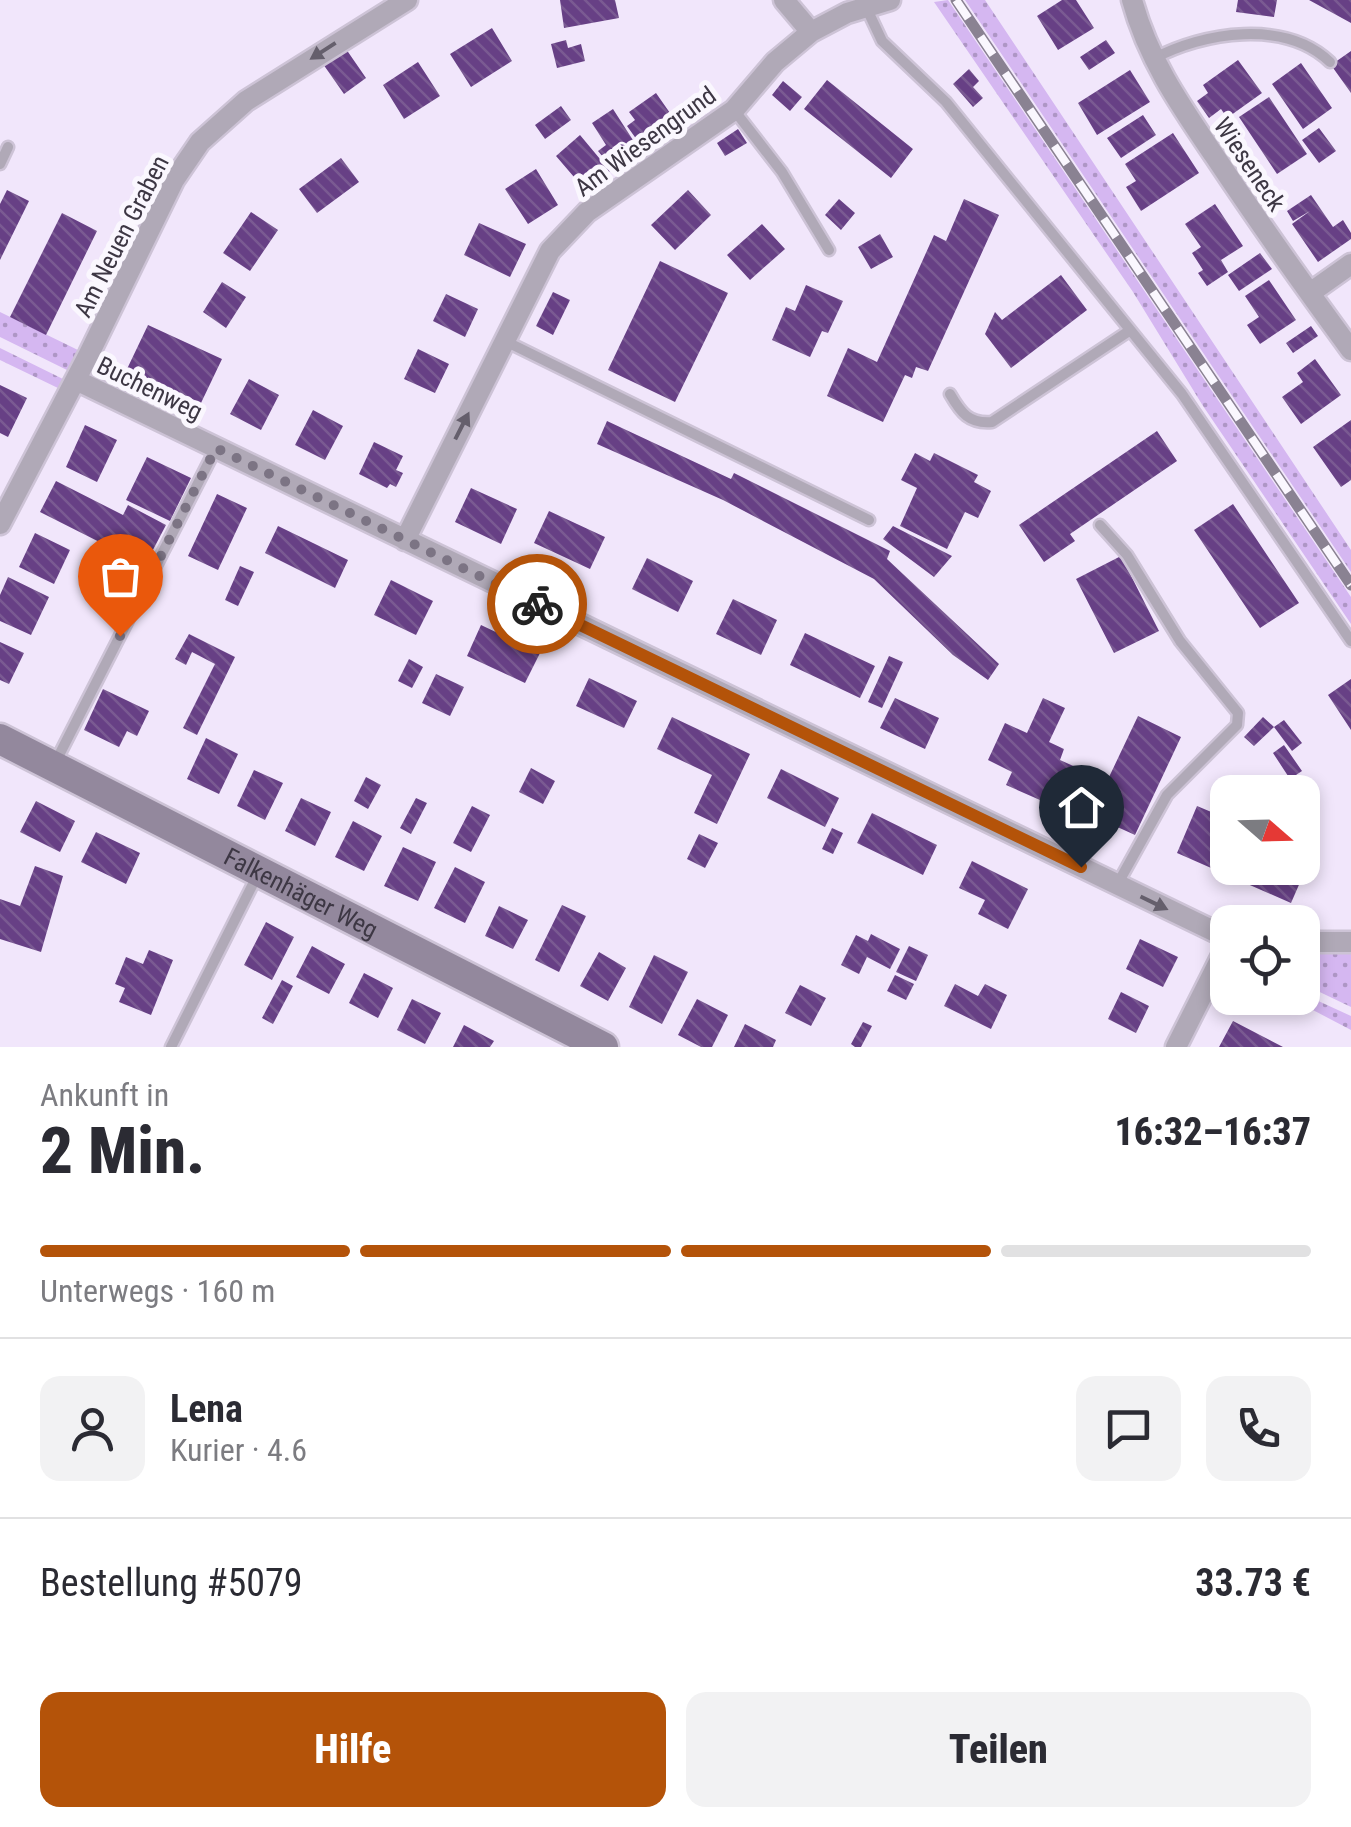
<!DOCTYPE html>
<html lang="de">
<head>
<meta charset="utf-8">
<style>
  :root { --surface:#fff; --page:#f2f2f3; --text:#2b2b33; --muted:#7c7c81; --line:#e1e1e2; --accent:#b45309 }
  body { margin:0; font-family:"Roboto Condensed",sans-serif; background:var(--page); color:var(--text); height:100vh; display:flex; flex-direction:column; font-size:38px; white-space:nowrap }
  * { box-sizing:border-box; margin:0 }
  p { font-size:32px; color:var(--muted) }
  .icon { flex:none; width:55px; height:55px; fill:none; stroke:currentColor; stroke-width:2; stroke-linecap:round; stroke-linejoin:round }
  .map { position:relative; height:1047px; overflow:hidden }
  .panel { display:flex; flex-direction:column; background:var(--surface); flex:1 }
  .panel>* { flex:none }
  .needle { width:65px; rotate:110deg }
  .fabs { position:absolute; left:1210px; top:775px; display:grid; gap:20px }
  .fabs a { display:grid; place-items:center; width:110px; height:110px; border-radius:20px; background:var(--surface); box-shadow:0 5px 15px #0003; font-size:50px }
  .pin { position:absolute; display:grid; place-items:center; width:85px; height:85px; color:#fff; margin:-102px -42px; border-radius:50% 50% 50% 0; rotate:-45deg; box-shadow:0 0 10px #0007 }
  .pin .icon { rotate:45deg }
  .courier { position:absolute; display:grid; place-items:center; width:100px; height:100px; margin:-50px; border:8px solid #b45309; border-radius:50%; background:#fff; color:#222; box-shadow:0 2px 12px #0007 }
  .summary em { font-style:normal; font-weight:800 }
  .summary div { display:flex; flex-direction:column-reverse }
  .summary { display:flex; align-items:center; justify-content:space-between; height:170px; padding:0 40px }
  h1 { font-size:65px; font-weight:800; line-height:75px }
  .bar { display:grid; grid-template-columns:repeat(4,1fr); gap:15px 10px; align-content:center; height:120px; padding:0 40px }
  .bar i { height:12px; border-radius:8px; background:var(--line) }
  .bar .active { background:var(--accent) }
  .bar p { grid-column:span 4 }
  .line { display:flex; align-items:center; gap:25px; padding:0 40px; border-top:2px solid var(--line) }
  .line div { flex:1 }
  .round { display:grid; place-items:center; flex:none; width:105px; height:105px; border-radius:20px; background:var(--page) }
  .button { display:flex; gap:20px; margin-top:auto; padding:20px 40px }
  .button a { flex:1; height:115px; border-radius:20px; background:var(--accent); color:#fff; font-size:40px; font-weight:800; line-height:115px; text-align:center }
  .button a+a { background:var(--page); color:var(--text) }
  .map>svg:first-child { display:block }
</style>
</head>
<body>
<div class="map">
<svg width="1351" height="1047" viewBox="0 0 1351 1047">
  <defs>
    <pattern id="grass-dots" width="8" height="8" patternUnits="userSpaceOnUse" patternTransform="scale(2.5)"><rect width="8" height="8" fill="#d5b7f1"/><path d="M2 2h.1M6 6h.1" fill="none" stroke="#ae96c5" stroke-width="1.8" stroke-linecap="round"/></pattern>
    <pattern id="building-back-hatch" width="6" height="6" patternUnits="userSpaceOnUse" patternTransform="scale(2.5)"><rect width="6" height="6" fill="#674085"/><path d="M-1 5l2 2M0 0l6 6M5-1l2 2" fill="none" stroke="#7a5a92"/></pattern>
  </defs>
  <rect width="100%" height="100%" fill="#f1e6fb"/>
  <path fill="url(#grass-dots)" d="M948 0 1351 597V624L1203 406 1133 292 934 2Z
    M965 0H985L1351 550V572Z
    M0 312 80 351 69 371 0 337Z
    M0 348 65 380 60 389 0 360Z
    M1303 953H1351V1007L1303 984Z
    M1303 994 1351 1016V1030L1290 998H1302Z"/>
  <path fill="url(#building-back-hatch)" d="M560 0H615L619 18 564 28Z
    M1062 0H1076L1094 28 1058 50 1037 16Z
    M1238 0H1277L1274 17 1236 12Z
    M1309 0H1351V23Z
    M492 28 512 61 471 87 450 54Z
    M566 40 568 48 581 44 585 61 557 68 551 44Z
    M1106 40 1115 53 1089 70 1080 57Z
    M346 49 366 78 344 94 323 64Z
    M1351 51V93L1331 65Z
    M1238 60 1262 93 1227 118 1221 109 1209 118 1197 101 1208 93 1203 85Z
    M418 62 440 96 404 119 383 85Z
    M1301 63 1332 108 1303 129 1272 84Z
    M969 69 979 81 973 87 983 98 973 107 953 84Z
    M1130 70 1150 102 1097 135 1078 103Z
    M827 80 913 149 891 178 804 109Z
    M783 81 802 97 790 111 772 95Z
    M656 93 677 123 642 147 627 126 635 120 629 112Z
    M1269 97 1307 154 1277 174 1239 117Z
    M561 106 571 120 545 139 535 125Z
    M613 109 640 151 613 169 598 151 606 145 592 123Z
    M1143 115 1156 135 1121 158 1107 138Z
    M1319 128 1336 151 1319 163 1302 140Z
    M738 129 747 143 725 156 717 143Z
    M1173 133 1199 173 1141 211 1126 187 1136 181 1125 164Z
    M580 135 610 171 586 191 556 156Z
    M341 158 359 182 317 213 299 189Z
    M536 169 558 205 528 224 505 189Z
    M7 190 29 201 0 260V204Z
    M688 190 711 215 675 250 651 225Z
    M1311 195 1333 227 1343 220 1351 233V239L1318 262 1292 224 1310 211 1293 221 1287 211Z
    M839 199 855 213 841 230 825 215Z
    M964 199 999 215 928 371 916 367 912 378 905 375 883 422 827 396 848 348 877 362 934 235 946 241Z
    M1215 204 1243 246 1221 260 1228 272 1207 286 1198 273 1203 270 1192 253 1201 247 1185 224Z
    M251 212 278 230 250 271 223 253Z
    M62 213 97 231 46 335 10 317Z
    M479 223 526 244 510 277 464 255Z
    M762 224 785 249 750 280 727 255Z
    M880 234 893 257 871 269 858 247Z
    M1260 253 1272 269 1239 291 1228 275Z
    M660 261 728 293 675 402 608 370Z
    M1061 275 1087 310 1011 368 985 334 995 312 1002 320Z
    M1269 280 1296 320 1260 344 1247 325 1259 317 1245 296Z
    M222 282 246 297 226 328 203 312Z
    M806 285 843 301 828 333 822 331 810 357 772 340 786 307 795 311Z
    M553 292 570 300 553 335 536 326Z
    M446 294 478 309 465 337 433 321Z
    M148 325 222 359 201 403 127 369Z
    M1311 326 1318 336 1293 353 1286 343Z
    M418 349 449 364 435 393 404 379Z
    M1315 359 1341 395 1301 424 1282 397 1303 382 1297 373Z
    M249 379 279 395 261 430 230 414Z
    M0 385 27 398 8 437 0 433Z
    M313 410 343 426 325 460 295 445Z
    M1351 420V480L1341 487 1313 447Z
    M607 421 731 479 734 473 890 551 887 559 999 664 988 680 953 655 874 579 723 500 597 444Z
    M85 425 117 440 97 482 66 467Z
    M1157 431 1177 461 1070 534 1075 541 1044 562 1019 525Z
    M374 442 403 456 396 470 403 473 396 487 390 484 387 488 359 474Z
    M915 453 930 461 934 453 978 475 974 482 991 491 978 518 965 512 947 549 900 526 917 488 901 480Z
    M147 457 191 478 170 521 126 500Z
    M56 481 123 515 128 505 166 525 145 565 40 512Z
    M471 488 517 509 501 544 455 522Z
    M217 494 247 508 218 570 188 556Z
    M1233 504 1299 603 1260 628 1194 530Z
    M549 511 605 537 590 569 534 543Z
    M278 526 348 560 335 588 265 553Z
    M893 526 952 556 934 577 883 539Z
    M35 533 70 550 54 584 19 567Z
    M1121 556 1159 631 1114 653 1076 579Z
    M647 558 693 581 678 612 632 589Z
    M240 566 254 572 238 606 225 600Z
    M8 577 49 597 31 635 0 621V595Z
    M391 580 433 601 416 635 374 615Z
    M733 599 777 620 761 655 716 634Z
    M481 625 540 653 525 683 467 656Z
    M805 633 875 666 860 698 790 665Z
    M189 634 235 657 197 735 183 728 215 664 192 652 186 665 175 659Z
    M0 642 24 653 9 684 0 680Z
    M889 656 903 662 882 708 868 702Z
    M409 659 423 667 412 688 398 681Z
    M436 674 464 687 450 716 422 703Z
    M589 678 637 701 624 728 576 706Z
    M1351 679V730L1328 695Z
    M103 689 149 711 137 736 127 731 119 747 84 730Z
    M895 698 939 718 925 749 880 728Z
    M1043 698 1065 708 1049 742 1064 749 1060 760 1080 769 1068 796 1046 786 1040 800 1006 785 1012 772 988 760 1005 723 1027 733Z
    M1138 716 1181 737 1135 835 1091 815Z
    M672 717 750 754 717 824 694 813 712 775 657 749Z
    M1263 717 1274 727 1254 746 1244 737Z
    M1284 720 1302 743 1292 751 1274 727Z
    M206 738 238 754 219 794 187 779Z
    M1284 745 1302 771 1290 779 1273 753Z
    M531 768 555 781 543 804 519 792Z
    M781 769 839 798 825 827 767 798Z
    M254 770 283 783 265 820 237 806Z
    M366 777 381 785 368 809 354 801Z
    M301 798 331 812 315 846 285 831Z
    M416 798 427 803 411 834 400 828Z
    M36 801 75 821 60 852 20 832Z
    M472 806 490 815 471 852 453 843Z
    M1197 806 1228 819V868H1302V851L1312 855 1291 903 1177 853Z
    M872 813 937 845 923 875 857 843Z
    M353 821 382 836 364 871 335 857Z
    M832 828 843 833 833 854 822 849Z
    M96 832 140 853 126 884 81 862Z
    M699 834 718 843 705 868 687 859Z
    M403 847 436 862 418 901 384 886Z
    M972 861 1028 889 1008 929 978 914 985 900 959 888Z
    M35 866 63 876 41 952 0 939V899L20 906Z
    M455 867 485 882 465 923 434 908Z
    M562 905 586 916 559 972 535 960Z
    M499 906 528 920 513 949 485 936Z
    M266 922 294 937 272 980 244 965Z
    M871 934 900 949 890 969 867 957 859 974 841 965 856 935 868 941Z
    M1140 939 1178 957 1163 987 1126 969Z
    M312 946 345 964 329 994 296 977Z
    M909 946 928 955 916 981 896 972Z
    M149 950 173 960 151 1015 119 1002 125 988 115 984 126 957 143 964Z
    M599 952 626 968 608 1001 580 986Z
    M654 955 688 972 662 1024 629 1007Z
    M364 973 393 988 378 1018 349 1003Z
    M895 975 914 984 906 1000 887 991Z
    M282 980 293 986 273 1024 262 1018Z
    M955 984 978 996 985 984 1007 995 991 1029 944 1006Z
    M800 985 826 998 811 1026 785 1013Z
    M1121 992 1149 1006 1136 1033 1108 1019Z
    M412 999 441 1013 425 1044 397 1030Z
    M697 999 728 1015 712 1047H701L678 1035Z
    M1233 1021 1283 1047H1219Z
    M863 1022 872 1026 861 1047H855L851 1044Z
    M745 1024 776 1040 773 1047H734Z
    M464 1025 494 1041 490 1047H453Z"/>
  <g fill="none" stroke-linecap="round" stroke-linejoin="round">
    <defs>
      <path id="lane" d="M866 7 882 41 946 102 1182 394 1351 641
        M1153 59C1203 32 1285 19 1330 62
        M734 110 782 172 829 250
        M0 164 8 147
        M505 341 869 520
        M950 394C961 413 969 424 992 422L1129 331
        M1100 525 1127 555 1180 641 1238 713 1237 725 1167 795 1117 885
        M54 765 216 448
        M171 1047 257 876"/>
      <path id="street" d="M784 0 811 32
        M1132 0C1148 59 1180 105 1214 155 1258 221 1304 286 1351 350
        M1310 293 1351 264
        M76 380 1228 938
        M0 524 89 354 174 180 200 142 246 101 407 0
        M405 540 550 251 587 212 734 110 775 62 811 32 847 13 890 0
        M1302 942H1351
        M1176 1047 1228 944"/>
      <g id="secondary">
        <path id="s1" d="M0 739 603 1047"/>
      </g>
    </defs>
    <use href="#lane" stroke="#cdc3d6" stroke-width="15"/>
    <use href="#street" stroke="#cdc3d6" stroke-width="25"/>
    <use href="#secondary" stroke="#cdc3d6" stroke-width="35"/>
    <use href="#lane" stroke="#b0a9b7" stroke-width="10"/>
    <use href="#street" stroke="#b0a9b7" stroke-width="20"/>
    <use href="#secondary" stroke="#93889d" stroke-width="30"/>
    <defs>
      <path id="rail" d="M956 0 1351 585"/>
    </defs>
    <use href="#rail" stroke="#8a8292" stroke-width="11"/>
    <use href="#rail" stroke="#faf7fe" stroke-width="8" stroke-dasharray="22" stroke-linecap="butt"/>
  </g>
  <defs><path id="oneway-solid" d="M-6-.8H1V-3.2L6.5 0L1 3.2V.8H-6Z" transform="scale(2.5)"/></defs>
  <g fill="#655f6c">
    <use href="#oneway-solid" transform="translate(323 51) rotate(147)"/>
    <use href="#oneway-solid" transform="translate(462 426) rotate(-63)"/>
    <use href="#oneway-solid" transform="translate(1154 903) rotate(26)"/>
  </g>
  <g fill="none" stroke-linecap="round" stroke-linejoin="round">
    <path stroke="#7c7484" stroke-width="10" stroke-dasharray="0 18" d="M120 636 216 448 537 604"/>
    <path stroke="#b45309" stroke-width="12" d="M537 604 1081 867"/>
  </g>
  <g text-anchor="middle" stroke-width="10" stroke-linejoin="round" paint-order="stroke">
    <g font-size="25" fill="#3d3744" stroke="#faf7fe">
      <text transform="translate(645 141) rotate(-36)" y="9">Am Wiesengrund</text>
      <text transform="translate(1250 164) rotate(56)" y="9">Wieseneck</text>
      <text transform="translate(121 236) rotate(-63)" y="9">Am Neuen Graben</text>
      <text transform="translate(150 388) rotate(26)" y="9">Buchenweg</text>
      <text dy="9" stroke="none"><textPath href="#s1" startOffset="338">Falkenhäger Weg</textPath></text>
    </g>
  </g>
</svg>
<div class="fabs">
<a><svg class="needle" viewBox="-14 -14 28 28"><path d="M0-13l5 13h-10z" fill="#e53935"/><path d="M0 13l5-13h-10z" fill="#7c7c81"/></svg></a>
<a><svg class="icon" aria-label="locate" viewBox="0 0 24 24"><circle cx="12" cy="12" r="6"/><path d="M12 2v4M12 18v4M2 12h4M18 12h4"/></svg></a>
</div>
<div class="pin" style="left:120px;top:636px;background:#ea580c"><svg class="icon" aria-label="bag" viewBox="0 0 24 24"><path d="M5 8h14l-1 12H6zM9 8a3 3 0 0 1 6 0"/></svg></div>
<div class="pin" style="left:1081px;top:867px;background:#1f2937"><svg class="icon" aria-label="home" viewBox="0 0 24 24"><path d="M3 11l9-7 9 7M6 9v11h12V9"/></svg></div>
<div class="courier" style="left:537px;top:604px"><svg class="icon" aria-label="bike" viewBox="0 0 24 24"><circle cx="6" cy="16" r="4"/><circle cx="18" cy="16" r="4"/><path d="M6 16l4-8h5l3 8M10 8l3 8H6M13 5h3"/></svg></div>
</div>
<section class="panel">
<div class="summary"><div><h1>2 Min.</h1><p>Ankunft in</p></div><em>16:32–16:37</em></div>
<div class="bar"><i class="active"></i><i class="active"></i><i class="active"></i><i></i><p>Unterwegs · 160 m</p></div>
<div class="line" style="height:180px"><a class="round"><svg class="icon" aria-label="person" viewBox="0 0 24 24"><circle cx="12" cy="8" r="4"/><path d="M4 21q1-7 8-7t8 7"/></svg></a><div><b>Lena</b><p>Kurier · 4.6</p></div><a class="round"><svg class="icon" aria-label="chat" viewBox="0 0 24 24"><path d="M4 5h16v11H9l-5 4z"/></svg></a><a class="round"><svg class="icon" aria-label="phone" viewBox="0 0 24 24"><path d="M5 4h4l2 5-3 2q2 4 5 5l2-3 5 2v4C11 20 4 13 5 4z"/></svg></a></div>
<div class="line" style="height:130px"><div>Bestellung #5079</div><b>33.73 €</b></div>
<div class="button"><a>Hilfe</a><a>Teilen</a></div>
</section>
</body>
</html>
